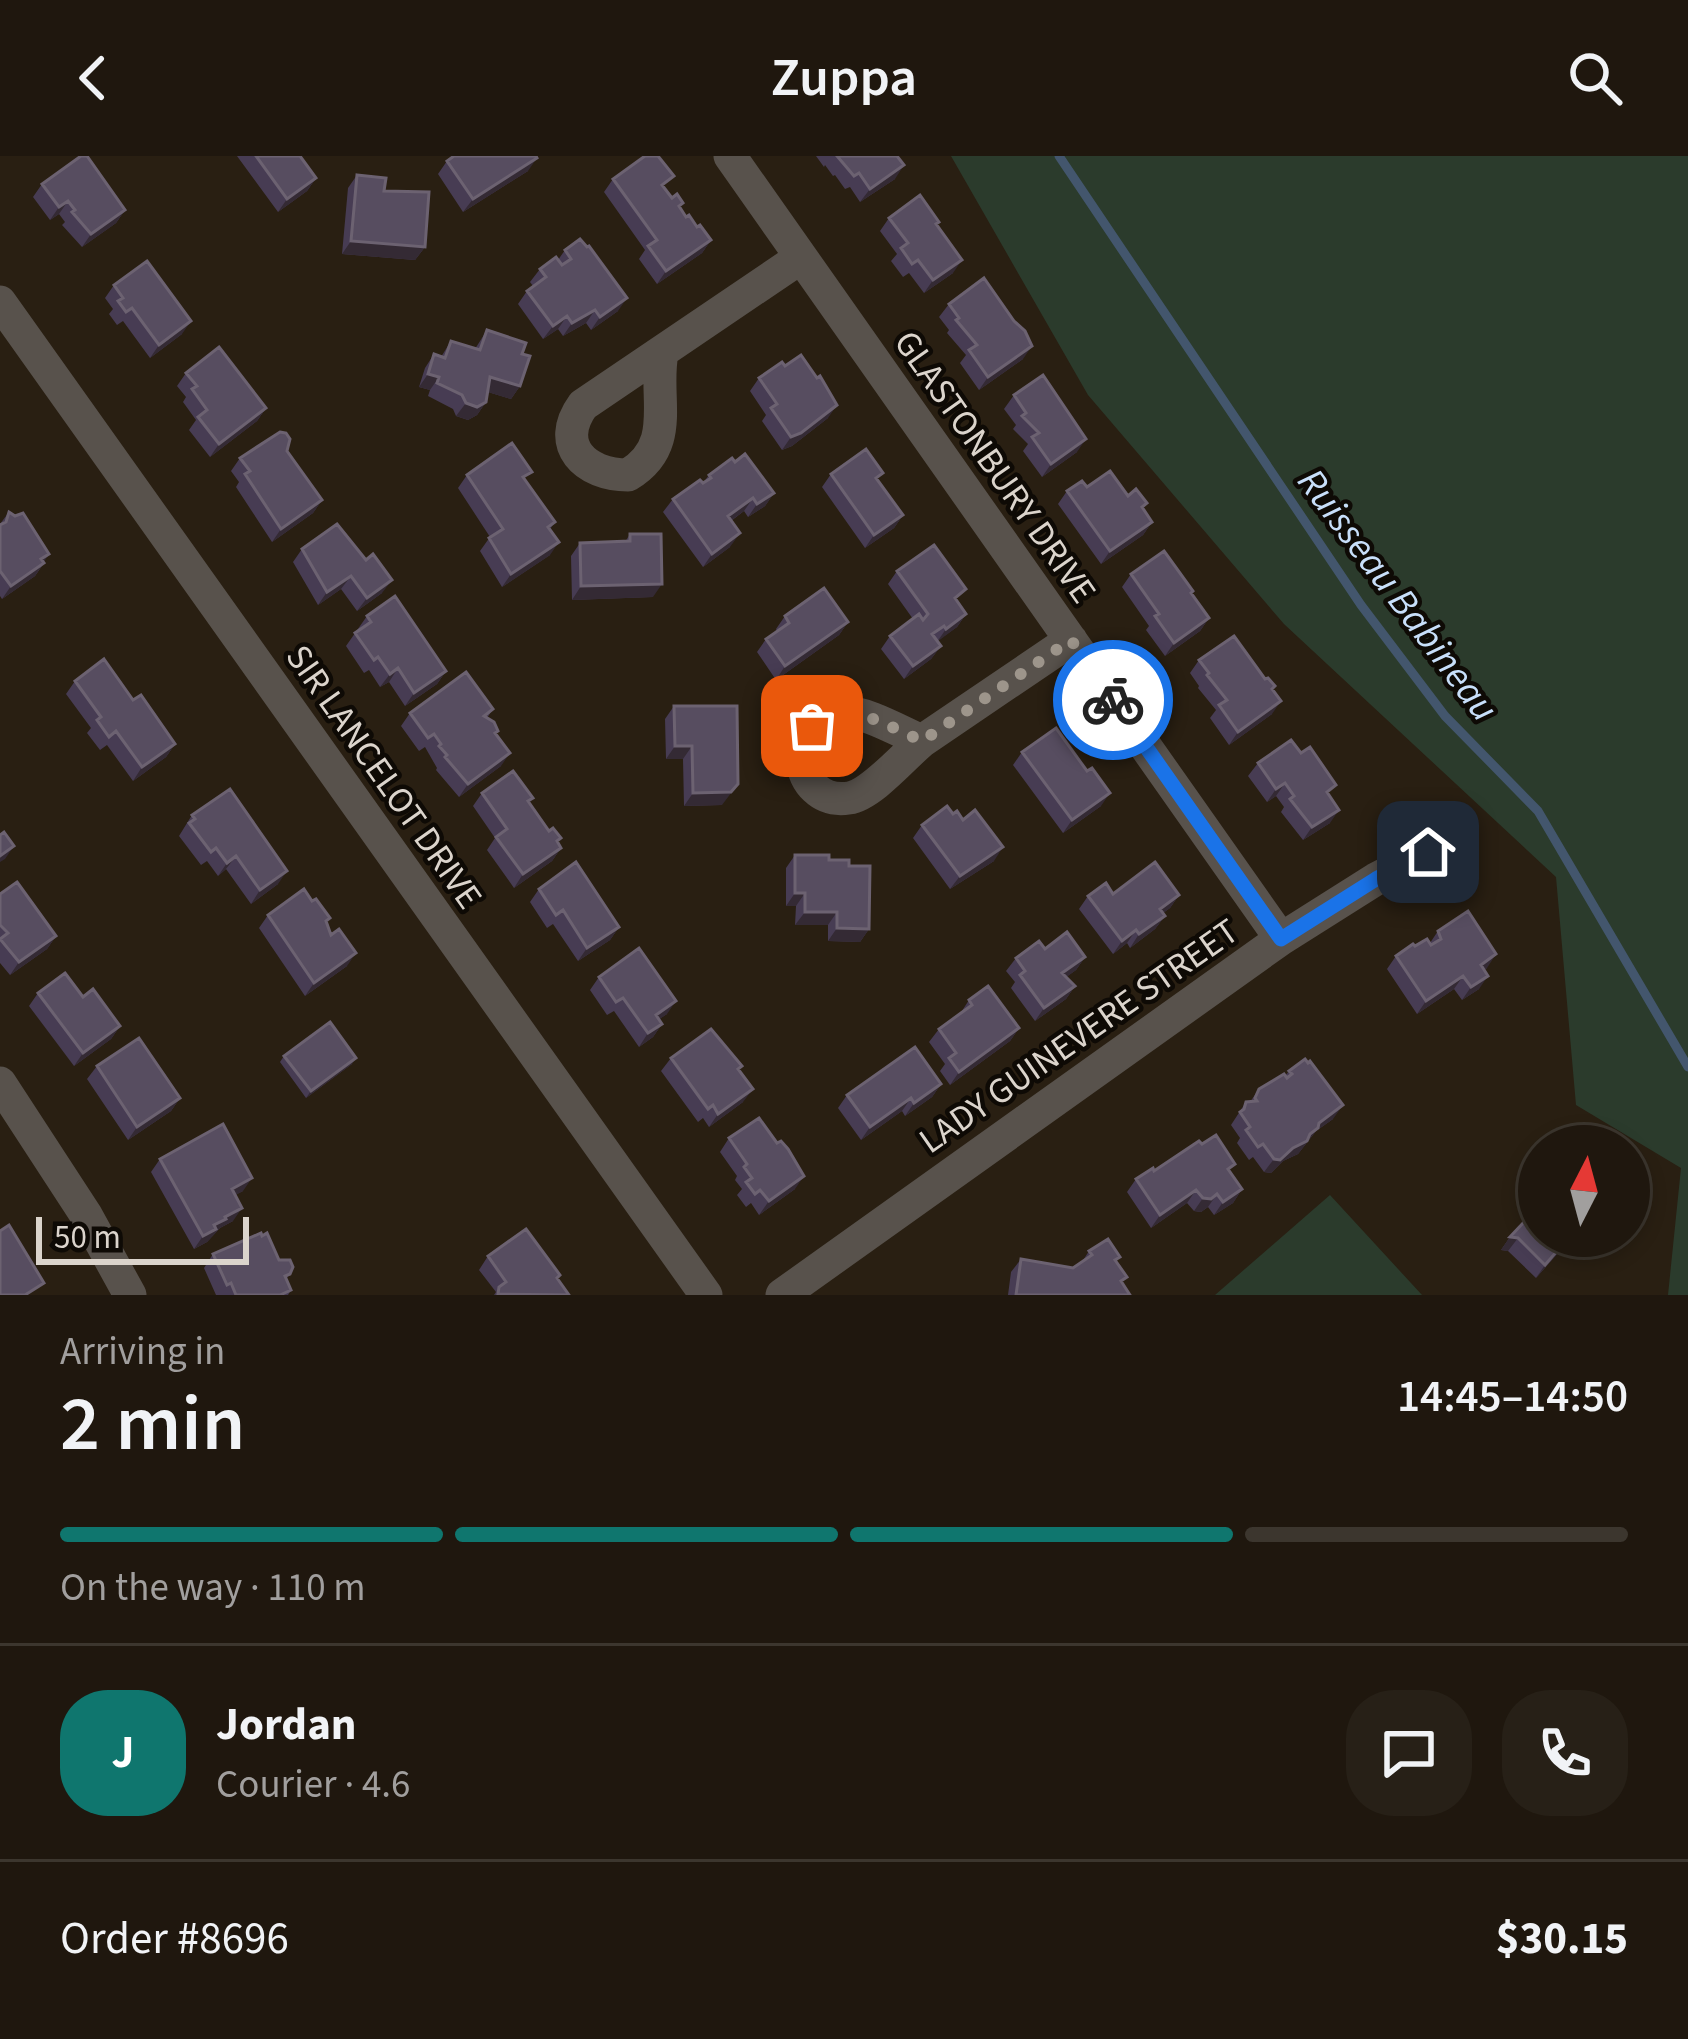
<!DOCTYPE html>
<html lang="en">
<head>
<meta charset="utf-8">
<style>
  :root { --surface:#1f170e; --page:#272017; --text:#f1f3f6; --muted:#a19f9e; --line:#3c362e; --accent:#0f766e }
  body { margin:0; font-family:"Source Sans 3",sans-serif; background:var(--page); color:var(--text); height:100vh; display:flex; flex-direction:column; font-size:45px; white-space:nowrap }
  * { box-sizing:border-box; margin:0 }
  p { font-size:39px; color:var(--muted) }
  .icon { flex:none; width:66px; height:66px; fill:none; stroke:currentColor; stroke-width:2; stroke-linecap:round; stroke-linejoin:round }
  .map { position:relative; height:1139px; overflow:hidden }
  .panel { display:flex; flex-direction:column; background:var(--surface); flex:1 }
  .panel>* { flex:none }
  .needle { width:78px; rotate:6deg }
  .fabs { position:absolute; left:1518px; top:969px; display:grid; gap:24px }
  .fabs a { display:grid; place-items:center; width:132px; height:132px; border-radius:50%; background:var(--surface); box-shadow:0 6px 18px #0003,0 0 0 3px var(--line); font-size:60px }
  .scale { position:absolute; left:36px; bottom:30px; width:213px; box-sizing:border-box; padding-left:12px; border:6px solid #dbd4cc; border-top:0; font-size:33px; line-height:42px; white-space:nowrap; color:#dbd4cc; -webkit-text-stroke:9px #0e0a05; paint-order:stroke }
  .pin { position:absolute; display:grid; place-items:center; width:102px; height:102px; color:#fff; margin:-51px; border-radius:24px; box-shadow:0 6px 18px #0006 }
  .courier { position:absolute; display:grid; place-items:center; width:120px; height:120px; margin:-60px; border:9px solid #1a73e8; border-radius:50%; background:#fff; color:#222; box-shadow:0 3px 15px #0007 }
  .summary em { font-style:normal; font-weight:600 }
  .summary div { display:flex; flex-direction:column-reverse }
  .summary { display:flex; align-items:center; justify-content:space-between; height:204px; padding:0 60px }
  h1 { font-size:78px; font-weight:600; line-height:90px }
  .bar { display:grid; grid-template-columns:repeat(4,1fr); gap:18px 12px; align-content:center; height:144px; padding:0 60px }
  .bar i { height:15px; border-radius:9px; background:var(--line) }
  .bar .on { background:var(--accent) }
  .bar p { grid-column:span 4 }
  .line { display:flex; align-items:center; gap:30px; padding:0 60px; border-top:3px solid var(--line) }
  .line div { flex:1 }
  .round { display:grid; place-items:center; flex:none; width:126px; height:126px; border-radius:48px; background:var(--page) }
  header { display:flex; justify-content:space-between; align-items:center; height:156px; padding:0 60px; background:var(--surface); font-size:54px; font-weight:600 }
  .map>svg:first-child { display:block }
</style>
</head>
<body>
<header><svg class="icon" aria-label="back" viewBox="0 0 24 24"><path d="M15 5l-7 7 7 7"/></svg>Zuppa<svg class="icon" aria-label="search" viewBox="0 0 24 24"><circle cx="10" cy="10" r="6"/><path d="M15 15l6 6"/></svg></header>
<div class="map">
<svg width="1688" height="1139" viewBox="0 0 1688 1139">
  <rect width="100%" height="100%" fill="#291f12"/>
  <path fill="#2b3b2c" d="M951 0H1688V1139H1668L1681 1012 1576 949 1556 721 1284 468 1088 239Z
    M1330 1039 1422 1139H1215Z"/>
  <g fill="none" stroke-linecap="round" stroke-linejoin="round">
    <path stroke="#43566d" stroke-width="9" d="M1059 0 1361 449 1445 560 1538 655 1688 911"/>
    <path stroke="#58524c" stroke-width="33" d="M730 0 1281 783
      M0 146 706 1139
      M662 197C653 242 678 289 628 319 585 319 554 289 583 249L800 102
      M922 585C904 600 871 639 849 642 791 651 784 558 843 556 865 555 901 576 922 585L1071 484
      M0 927 86 1059 130 1139
      M782 1139 1281 783 1376 723 1428 696"/>
  </g>
  <path fill="#473c53" d="M237 0H300L316 22 307 35 278 56Z
    M816 0H897L895 23 860 46 850 31 845 33 835 19 833 20 825 9 824 11Z
    M447 5 528 15 463 56 438 18Z
    M357 19 384 35 425 91 415 104 342 98 348 32Z
    M613 23 665 33 686 61 711 84 702 97 657 128 639 103 645 94 604 36Z
    M42 28 125 54 116 67 82 91 62 69 65 66 59 58 50 64 33 41Z
    M889 62 936 69 953 117 924 137 909 117 903 121 891 105 897 98 880 75Z
    M565 94 618 155 591 174 586 167 563 180 558 173 543 183 518 148 527 135 533 130 530 126 540 113 558 104Z
    M114 129 182 178 150 202 123 165 117 169 109 158 113 153 105 142Z
    M949 148 1023 203 979 234 960 207 966 199 947 177 949 174 939 161Z
    M487 174 522 198 520 230 511 243 488 236 486 246 477 259 468 264 456 260 453 253 428 240 430 234 419 231 425 212 434 198 441 201 451 185 475 193Z
    M186 217 266 252 257 265 210 301 189 274 196 264 183 246 186 241 177 230Z
    M759 222 828 262 792 290 782 294 762 265 766 259 750 235Z
    M1014 239 1077 296 1042 321 1023 295 1028 288 1013 273 1016 269 1004 253Z
    M240 302 322 344 313 357 272 386 236 331 239 326 231 315Z
    M735 306 774 337 765 350 748 361 744 355 731 365 730 391 703 411 663 356 673 343 703 327 709 319Z
    M831 318 878 324 903 359 894 372 865 392 822 331Z
    M467 319 525 325 555 366 550 373V399L502 431 480 395 490 381 458 332Z
    M1087 331 1128 340 1147 347 1143 353 1152 366 1143 379 1101 408 1058 348 1067 335Z
    M9 356 44 407 35 420 2 443 0 440V368Z
    M630 378 653 441 572 444 571 400 580 387 625 386Z
    M302 393 366 404 382 437 357 455 341 433 318 449 293 406Z
    M897 415 957 446 966 458 957 471 937 485 941 490 931 503 904 523 881 493 890 480 913 463 888 428Z
    M1131 418 1192 437 1209 462 1200 475 1165 500 1146 474 1149 470 1122 431Z
    M367 460 446 515 437 528 405 550 389 526 380 531 369 514 364 517 346 490Z
    M785 460 848 466 839 479 776 524 757 496 766 483 777 475 776 473Z
    M1199 504 1272 534V558L1229 589 1210 562 1216 554 1198 532 1199 530 1190 517Z
    M75 525 133 544 175 588 166 601 133 625 107 589 100 594 87 577 91 572 66 538Z
    M674 550 722 649 684 650 683 603H666L665 563Z
    M493 553 487 562 498 575 496 578 501 610 459 641 436 614 437 612 425 591 419 595 401 570 410 557Z
    M1022 596 1101 650 1063 677 1013 609Z
    M1258 607 1329 640 1330 667 1303 684 1281 656 1284 651 1276 640 1267 646 1248 620Z
    M482 637 533 642 529 647 561 692 552 705 514 732 487 694 495 682 473 650Z
    M953 658 994 705 950 733 913 682 922 669Z
    M192 659 278 728 251 748 226 713 218 720 207 705 201 709 179 680Z
    M795 699 829 704 849 710 869 773 860 786 828 785V769H795L796 750H786V712Z
    M539 733 619 771 610 784 578 805 553 768 547 772 530 746Z
    M0 738 56 780 47 793 10 819 0 807Z
    M1113 738 1179 739 1170 752 1163 757 1165 760 1155 773 1130 792 1127 787 1113 798 1079 753 1088 740Z
    M312 745 330 762 326 767 347 810 305 840 259 772 268 759Z
    M1438 775 1487 812 1484 814 1479 833 1462 844 1454 833 1417 858 1387 813 1396 800 1415 790 1430 787Z
    M1045 793 1085 801 1076 814 1066 821 1075 830 1066 843 1035 865 1011 832 1015 826 1006 815 1016 802Z
    M599 821 667 858 659 863 662 868 653 881 639 891 614 855 607 859 590 834Z
    M38 837 83 841 120 870 111 883 74 910 29 850Z
    M969 844 1019 872 1010 885 950 929 940 915 945 908 929 886 939 873 960 858Z
    M284 900 352 908 306 942 280 906Z
    M671 902 739 914 743 946 709 971 703 962 698 966 661 915Z
    M97 910 180 942 171 955 128 984 87 923Z
    M1289 915 1333 963 1316 975 1298 998 1283 1005 1271 1017 1264 1016 1253 1001 1249 1004 1237 987 1240 982 1231 969 1246 946H1250L1259 933 1285 920Z
    M941 928 932 941 905 960 902 955 861 984 838 952 847 939Z
    M729 982 795 1033 759 1059 751 1047 746 1051 737 1039 742 1033 735 1024 737 1020 720 996Z
    M160 1003 243 1035 235 1039 233 1065 220 1072 207 1086 194 1093 151 1016Z
    M1154 1015 1230 1016 1242 1033 1233 1047 1214 1059 1208 1051 1201 1056 1194 1055 1187 1047 1151 1072 1127 1036 1136 1023Z
    M1573 1080 1536 1122 1508 1095 1501 1094 1510 1081Z
    M1089 1095 1116 1106 1122 1127 1130 1139H1008L1011 1116 1021 1103 1073 1112 1082 1106Z
    M213 1098 279 1104 290 1118 286 1123 291 1134 288 1139H216L204 1112Z
    M488 1100 558 1123 569 1139H494L496 1136 479 1114Z"/>
  <path fill="#342a34" d="M537 2 528 15 463 56 473 43Z
    M904 9 895 23 860 46 870 33Z
    M316 22 307 35 278 56 287 43Z
    M68 45 59 58 50 64 59 51Z
    M125 54 116 67 82 91 91 78Z
    M711 84 702 97 657 128 666 115Z
    M351 85 425 91 415 104 342 98Z
    M962 104 953 117 924 137 933 124Z
    M627 142 618 155 591 174 600 161Z
    M595 154 586 167 563 180 572 167Z
    M567 160 558 173 543 183 553 170Z
    M191 165 182 178 150 202 159 189Z
    M1032 190 1023 203 979 234 988 221Z
    M428 218 439 221 430 234 419 231Z
    M490 221 520 230 511 243 481 234Z
    M486 246 477 259 468 264 456 260 466 247Z
    M837 249 828 262 792 290 782 294 791 281Z
    M266 252 257 265 210 301 219 288Z
    M1086 283 1077 296 1042 321 1051 308Z
    M774 337 765 350 748 361 757 348Z
    M753 342 744 355 718 374 728 360Z
    M322 344 313 357 272 386 281 373Z
    M903 359 894 372 865 392 874 379Z
    M1152 366 1143 379 1101 408 1110 395Z
    M740 377 730 391 703 411 712 398Z
    M559 386 550 399 502 431 511 418Z
    M49 398 35 420 2 443 11 430Z
    M351 420 341 433 318 449 327 436Z
    M392 424 382 437 357 455 367 442Z
    M662 428 653 441 572 444 581 430Z
    M966 458 957 471 937 486 946 473Z
    M1209 462 1200 475 1165 500 1174 487Z
    M848 466 839 479 776 524 785 510Z
    M941 490 931 503 904 523 913 510Z
    M398 512 389 526 380 531 390 518Z
    M446 515 437 528 405 550 414 537Z
    M1281 545 1272 558 1229 589 1238 576Z
    M175 588 166 601 133 625 142 611Z
    M675 590H692L683 603H666Z
    M510 597 501 610 459 641 468 628Z
    M1285 627 1276 640 1267 646 1276 633Z
    M738 628 722 649 684 650 693 637Z
    M1110 637 1101 650 1063 677 1072 664Z
    M1339 654 1330 667 1303 684 1312 671Z
    M14 690 5 703 0 706V700Z
    M1003 691 994 705 950 733 960 720Z
    M561 692 552 705 514 732 523 718Z
    M236 700 226 713 218 720 227 707Z
    M287 715 278 728 251 748 260 734Z
    M795 737H805L796 750H786Z
    M1179 739 1170 752 1151 766 1160 753Z
    M805 756H837L828 769H795Z
    M1165 760 1155 773 1130 792 1139 778Z
    M619 771 610 784 578 805 587 792Z
    M837 772 869 773 860 786 828 785Z
    M1136 774 1127 787 1113 798 1122 785Z
    M56 780 47 793 10 819 19 806Z
    M356 797 347 810 305 840 314 827Z
    M1496 798 1487 812 1471 822 1481 809Z
    M1085 801 1076 814 1053 831 1062 817Z
    M1463 820 1454 833 1417 858 1426 845Z
    M1488 820 1479 833 1462 844 1471 831Z
    M1075 830 1066 843 1035 865 1044 852Z
    M676 845 667 858 647 872 656 859Z
    M662 868 653 881 639 891 648 877Z
    M120 870 111 883 74 910 83 897Z
    M1019 872 1010 885 950 929 959 916Z
    M356 902 352 908 306 942 311 935Z
    M941 928 932 941 905 960 914 947Z
    M753 933 743 946 709 971 718 958Z
    M180 942 171 955 128 984 137 971Z
    M911 942 902 955 861 984 870 971Z
    M1343 949 1333 963 1316 975 1298 998 1283 1005 1271 1017 1264 1016 1274 1003 1293 992 1319 967Z
    M804 1020 795 1033 759 1059 769 1045Z
    M252 1022 243 1035 222 1046 232 1033Z
    M1242 1033 1233 1047 1214 1059 1223 1046Z
    M1196 1034 1187 1047 1151 1072 1160 1059Z
    M1217 1038 1208 1051 1201 1056 1194 1055 1203 1042Z
    M242 1052 233 1065 220 1072 207 1086 194 1093 203 1080 214 1069Z
    M1570 1080H1573L1536 1122 1545 1109Z
    M1510 1081 1518 1082 1508 1095 1501 1094Z"/>
  <path fill="#574d60" stroke="#6c6271" stroke-width="3" d="M81 0H87L125 54 91 78 72 56 75 54 68 45 59 51 42 28Z
    M256 0H300L316 22 287 43Z
    M454 0H536L537 2 473 43 447 5Z
    M645 0H658L674 20 662 29 672 42 677 38 683 47 679 50 686 61 689 59 697 71 700 69 711 84 666 115 648 90 657 84 613 23Z
    M837 0H897L904 9 870 33 859 17 854 20Z
    M357 19 386 22 384 35 429 36 425 91 351 85Z
    M920 39 939 66 936 68 962 104 933 124 918 104 912 108 901 92 908 87 889 62Z
    M580 83 587 91 589 90 627 142 600 161 595 154 572 167 567 160 553 170 527 135 546 121 540 113 556 101 562 109 571 103 565 94Z
    M147 105 191 165 159 189 132 152 126 156 118 145 123 142 114 129Z
    M984 122 1014 165 1025 175 1032 190 988 221 969 194 977 189 956 164 959 162 949 148Z
    M487 174 526 187 522 198 530 200 520 230 490 221 486 246 477 251 466 247 462 239 437 227 439 221 428 218 434 198 445 202 451 185 480 194Z
    M219 191 266 252 219 288 198 261 207 254 192 233 197 230 186 217Z
    M801 199 817 222 820 220 837 249 801 277 791 281 771 252 777 248 759 222 782 206 785 210Z
    M1043 219 1086 283 1051 308 1032 281 1039 277 1022 260 1026 257 1014 239Z
    M280 276 286 277 290 283 287 295 322 344 281 373 245 318 250 315 240 302Z
    M512 287 532 316 523 321 555 366 548 371 559 386 511 418 489 382 503 373 467 319Z
    M866 293 883 317 876 322 903 359 874 379 831 318Z
    M745 298 774 337 757 348 753 342 728 360 740 377 712 398 673 343 700 324 703 327 711 322 709 319 732 302 735 306Z
    M1110 315 1128 340 1136 333 1147 347 1142 351 1152 366 1110 395 1067 335 1082 325 1087 331Z
    M9 356 15 360 23 357 49 398 41 403 44 407 11 430 0 415V369L6 366Z
    M337 368 366 404 373 398 392 424 367 442 351 420 327 436 302 393Z
    M630 378H661L662 428 581 430 580 387 630 385Z
    M934 389 966 433 955 442 966 458 946 473 944 470 932 478 941 490 913 510 890 480 919 458 923 464 928 458 897 415Z
    M1164 395 1193 435 1191 437 1209 462 1174 487 1155 460 1159 458 1131 418Z
    M824 432 848 466 785 510 766 483 789 467 785 460Z
    M395 440 446 515 414 537 398 512 390 518 378 501 374 504 355 477 371 466 367 460Z
    M1234 480 1265 523 1268 522 1275 530 1272 533 1281 545 1238 576 1219 549 1227 544 1207 519 1209 517 1199 504Z
    M104 503 133 544 141 539 175 588 142 611 116 575 109 581 97 564 101 561 75 525Z
    M466 516 493 553 484 560 494 566 498 575 495 577 510 597 468 628 445 601 447 599 439 590 441 588 434 578 428 582 410 557Z
    M674 550H737L738 628 731 636 693 637 692 590H675Z
    M1056 572 1087 615 1092 612 1110 637 1072 664 1022 596Z
    M1291 584 1301 597 1310 591 1336 629 1327 636 1339 654 1312 671 1290 643 1294 640 1285 627 1276 633 1258 607Z
    M513 615 533 642 528 645 549 675 553 672 561 682 557 685 561 692 523 718 496 681 507 673 482 637Z
    M230 633 287 715 260 734 236 700 227 707 216 692 211 696 189 667 195 663 192 659Z
    M947 650 953 658 957 655 963 664 975 654 1003 691 960 720 922 669Z
    M4 676 14 690 0 700V679Z
    M795 699H829V704H849V710H870L869 773 837 772V756H805V737H795Z
    M576 706 619 771 587 792 563 754 556 759 539 733Z
    M1155 706 1179 739 1160 753 1165 760 1139 778 1136 774 1122 785 1088 740 1106 727 1113 738Z
    M17 726 56 780 19 806 0 783 8 777 0 769V738Z
    M304 733 312 745 316 743 330 762 326 765 331 779 339 773 356 797 314 827 268 759Z
    M1468 755 1496 798 1481 809 1488 820 1471 831 1463 820 1426 845 1396 800 1413 788 1415 790 1427 783 1431 789 1441 783 1438 775Z
    M1067 776 1085 801 1062 817 1075 830 1044 852 1020 819 1025 815 1016 802 1039 785 1045 793Z
    M639 792 676 845 656 859 662 868 648 877 623 842 616 846 599 821Z
    M65 817 83 841 93 833 120 870 83 897 38 837Z
    M988 830 1019 872 959 916 949 902 956 897 939 873 972 849 969 844Z
    M330 866 356 902 311 935 284 900Z
    M711 873 742 910 738 913 753 933 718 958 713 949 708 953 671 902Z
    M139 882 180 942 137 971 97 910Z
    M915 891 941 928 914 947 911 942 870 971 847 939Z
    M1305 903 1308 907 1310 905 1343 949 1319 967 1318 972 1310 978 1307 985 1293 992 1280 1004 1274 1003 1263 988 1258 991 1246 974 1250 971 1240 956 1244 953 1246 946 1257 945 1255 942 1259 933 1284 918 1287 922 1292 918 1289 915Z
    M759 962 777 987 781 985 788 993 804 1020 769 1045 760 1034 755 1038 746 1026 752 1022 744 1011 747 1008 729 982Z
    M223 968 252 1022 232 1033 242 1052 225 1061 226 1063 214 1069 216 1073 203 1080 160 1003Z
    M1216 979 1235 1008 1228 1013 1242 1033 1223 1046 1217 1038 1211 1043 1203 1042 1196 1034 1160 1059 1136 1023 1153 1012 1154 1015 1199 985 1202 988Z
    M1539 1050V1080H1570L1545 1109 1518 1082 1510 1081Z
    M9 1069 44 1127 25 1139H0V1075Z
    M526 1073 560 1119 557 1122 569 1139 498 1138 499 1131 506 1126 488 1100Z
    M261 1077 262 1080 267 1077 279 1104H290L293 1111 290 1118 285 1120 291 1134 280 1139H236L231 1127 227 1129 213 1098Z
    M1108 1083 1120 1101 1115 1104 1127 1121 1121 1125 1130 1139H1016L1021 1103 1073 1112 1092 1099 1089 1095Z"/>
  <g fill="none" stroke-linecap="round" stroke-linejoin="round">
    <path stroke="#9d958b" stroke-width="12" stroke-dasharray="0 21.6" d="M812 570C846 541 887 570 922 585L1071 484 1113 544"/>
    <path stroke="#1a73e8" stroke-width="15" d="M1113 544 1281 783 1376 723 1428 696"/>
  </g>
  <g text-anchor="middle" stroke-width="9" stroke-linejoin="round" paint-order="stroke">
    <g font-size="36" fill="#dbd4cc" stroke="#0e0a05">
      <text transform="translate(996 310) rotate(55)" y="13">GLASTONBURY DRIVE</text>
      <text transform="translate(385 620) rotate(55)" y="13">SIR LANCELOT DRIVE</text>
      <text transform="translate(1078 879) rotate(-35)" y="13">LADY GUINEVERE STREET</text>
    </g>
    <g font-size="39" font-style="italic" fill="#c8dffa" stroke="#0e0a05">
      <text transform="translate(1399 438) rotate(53)" y="14">Ruisseau Babineau</text>
    </g>
  </g>
</svg>
<div class="fabs">
<a><svg class="needle" viewBox="-14 -14 28 28"><path d="M0-13l5 13h-10z" fill="#e53935"/><path d="M0 13l5-13h-10z" fill="#a19f9e"/></svg></a>
</div>
<div class="scale">50 m</div>
<div class="pin" style="left:812px;top:570px;background:#ea580c"><svg class="icon" aria-label="bag" viewBox="0 0 24 24"><path d="M5 8h14l-1 12H6zM9 8a3 3 0 0 1 6 0"/></svg></div>
<div class="pin" style="left:1428px;top:696px;background:#1f2937"><svg class="icon" aria-label="home" viewBox="0 0 24 24"><path d="M3 11l9-7 9 7M6 9v11h12V9"/></svg></div>
<div class="courier" style="left:1113px;top:544px"><svg class="icon" aria-label="bike" viewBox="0 0 24 24"><circle cx="6" cy="16" r="4"/><circle cx="18" cy="16" r="4"/><path d="M6 16l4-8h5l3 8M10 8l3 8H6M13 5h3"/></svg></div>
</div>
<section class="panel">
<div class="summary"><div><h1>2 min</h1><p>Arriving in</p></div><em>14:45–14:50</em></div>
<div class="bar"><i class="on"></i><i class="on"></i><i class="on"></i><i></i><p>On the way · 110 m</p></div>
<div class="line" style="height:216px"><b class="round" style="background:var(--accent);color:#fff">J</b><div><b>Jordan</b><p>Courier · 4.6</p></div><a class="round"><svg class="icon" aria-label="chat" viewBox="0 0 24 24"><path d="M4 5h16v11H9l-5 4z"/></svg></a><a class="round"><svg class="icon" aria-label="phone" viewBox="0 0 24 24"><path d="M5 4h4l2 5-3 2q2 4 5 5l2-3 5 2v4C11 20 4 13 5 4z"/></svg></a></div>
<div class="line" style="height:156px"><div>Order #8696</div><b>$30.15</b></div>
</section>
</body>
</html>
